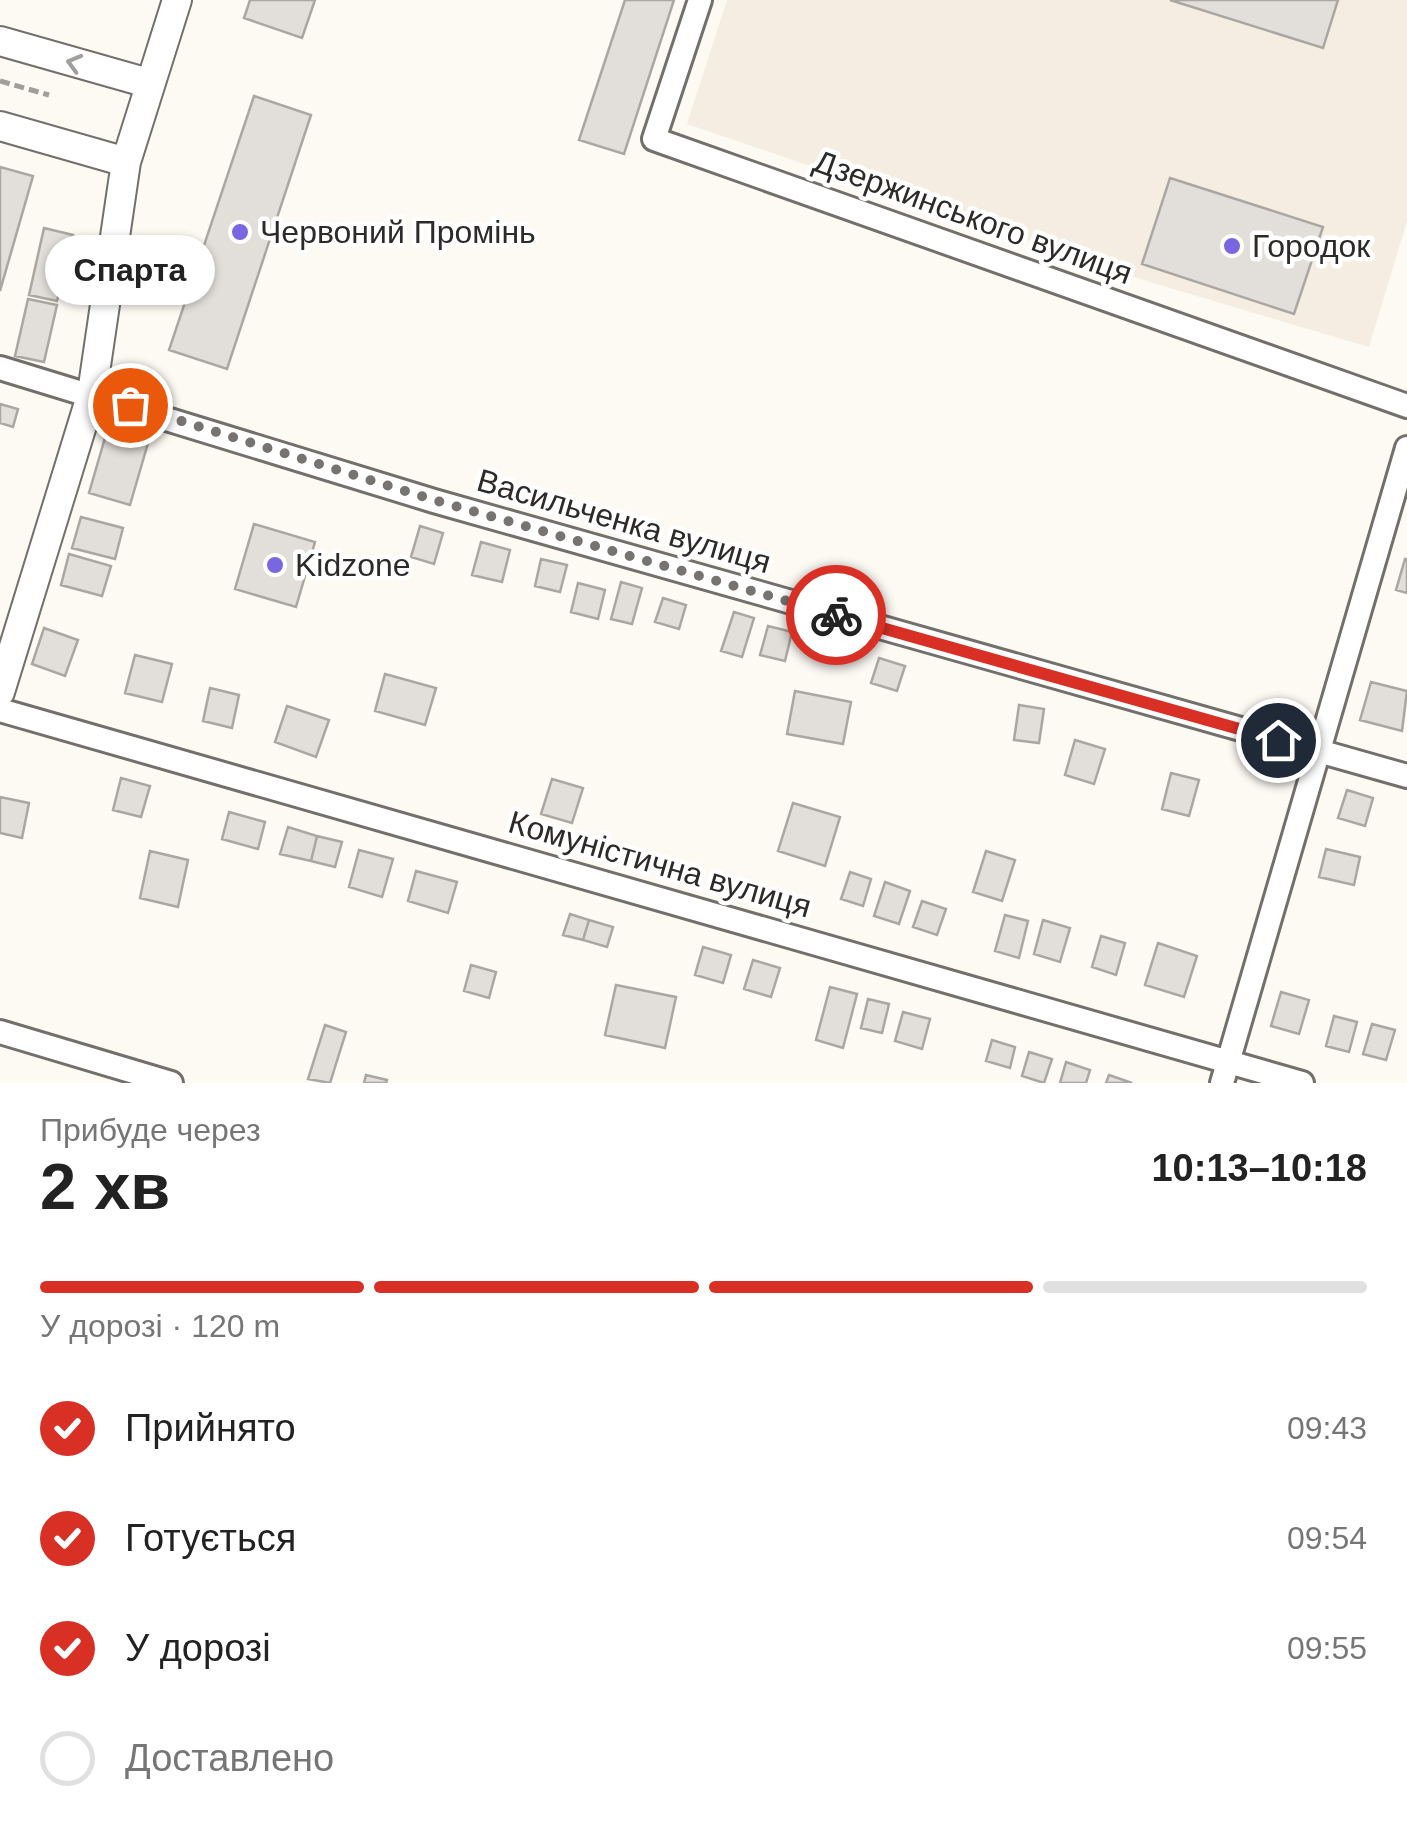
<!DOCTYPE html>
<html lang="uk">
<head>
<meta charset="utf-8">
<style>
  :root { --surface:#fff; --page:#f2f2f2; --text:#222; --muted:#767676; --line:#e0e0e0; --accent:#d93025 }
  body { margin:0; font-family:Arial,sans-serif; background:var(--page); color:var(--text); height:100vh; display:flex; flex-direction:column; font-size:38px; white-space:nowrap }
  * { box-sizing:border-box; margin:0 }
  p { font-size:32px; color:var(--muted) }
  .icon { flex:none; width:55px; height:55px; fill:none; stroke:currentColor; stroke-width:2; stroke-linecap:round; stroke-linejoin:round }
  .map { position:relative; height:1083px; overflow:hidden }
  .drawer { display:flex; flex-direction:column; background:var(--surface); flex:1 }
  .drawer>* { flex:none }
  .pin { position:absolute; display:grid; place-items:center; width:85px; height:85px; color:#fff; margin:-42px; border:5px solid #fff; border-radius:50%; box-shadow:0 2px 10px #0007 }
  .courier { position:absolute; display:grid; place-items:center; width:100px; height:100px; margin:-50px; border:8px solid #d93025; border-radius:50%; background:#fff; color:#222; box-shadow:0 2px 12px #0007 }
  .bubble { position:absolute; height:70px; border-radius:35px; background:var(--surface); box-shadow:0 2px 8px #0004; font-size:32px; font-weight:600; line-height:70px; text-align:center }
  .overview em { font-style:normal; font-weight:600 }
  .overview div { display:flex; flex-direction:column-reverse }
  .overview { display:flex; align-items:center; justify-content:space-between; height:170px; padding:0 40px }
  h1 { font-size:65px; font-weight:600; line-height:75px }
  .bar { display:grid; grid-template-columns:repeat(4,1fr); gap:15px 10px; align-content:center; height:120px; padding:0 40px }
  .bar i { height:12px; border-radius:8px; background:var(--line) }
  .bar .current { background:var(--accent) }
  .bar p { grid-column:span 4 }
  ol { padding:0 40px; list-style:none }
  li { display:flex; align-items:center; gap:30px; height:110px }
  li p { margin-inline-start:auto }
  li .icon { padding:10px; border-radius:50%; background:var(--accent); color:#fff; stroke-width:4 }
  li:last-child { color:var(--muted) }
  li i { width:55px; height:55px; border:5px solid var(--line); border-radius:50% }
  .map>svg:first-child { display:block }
</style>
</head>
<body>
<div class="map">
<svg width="1407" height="1083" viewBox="0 0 1407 1083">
  <rect width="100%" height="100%" fill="#fdf9f3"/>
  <path fill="#f5ede1" d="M727 0H1407V221L1369 347 1153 283 687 124Z"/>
  <path fill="#e2ded9" stroke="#aaa7a2" stroke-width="2.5" d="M250 0H315L302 38 244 18Z
    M625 0H674L624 154 579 140Z
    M1170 0H1338L1323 48Z
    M254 96 311 115 227 369 169 350Z
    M0 167 33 176 0 291Z
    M1170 178 1323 227 1294 314 1142 264Z
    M44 228 73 235 57 301 29 295Z
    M28 299 57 305 44 362 15 356Z
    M0 404 18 409 13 427 0 423Z
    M107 431 148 443 130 505 89 493Z
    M81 517 123 528 115 559 72 548Z
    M254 524 315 542 296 607 235 589Z
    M420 526 443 533 434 564 411 557Z
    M481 542 510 550 502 582 472 575Z
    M69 554 111 566 102 596 61 585Z
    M541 559 567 565 560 592 535 586Z
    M1405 559H1407V593L1396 590Z
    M621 582 642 588 632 624 611 619Z
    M578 583 605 590 598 619 571 612Z
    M663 598 686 605 679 629 655 622Z
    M734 612 754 618 742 657 721 651Z
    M768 626 792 632 785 661 760 655Z
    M44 628 78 640 65 676 32 664Z
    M135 655 172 664 162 702 125 693Z
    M879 658 905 666 897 691 871 683Z
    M385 674 436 688 425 725 375 711Z
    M1371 682 1407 691 1402 731 1360 720Z
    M210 688 239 695 232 728 203 721Z
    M795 691 851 702 843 744 787 734Z
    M1019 705 1044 709 1039 743 1014 740Z
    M287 706 329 720 316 757 275 742Z
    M1075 740 1105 749 1094 784 1065 775Z
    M1171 773 1199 780 1189 816 1162 809Z
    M121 778 150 786 141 817 113 810Z
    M552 779 583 788 572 823 541 814Z
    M1347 790 1373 798 1365 826 1338 818Z
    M0 797 29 803 22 838 0 833Z
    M793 803 840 817 825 866 778 851Z
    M229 812 265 822 258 849 222 839Z
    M288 827 317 836 311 861 280 854Z
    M317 836 342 842 335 867 311 861Z
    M1326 849 1360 857 1354 885 1319 877Z
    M359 850 393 859 382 897 349 887Z
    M150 851 188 860 178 907 140 898Z
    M986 851 1015 860 1002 901 973 892Z
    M416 871 457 882 448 913 408 901Z
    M850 872 871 879 863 906 841 899Z
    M885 882 910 891 899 924 874 916Z
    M922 901 946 909 937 935 913 927Z
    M570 914 589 920 583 940 563 935Z
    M1005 915 1028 921 1019 958 995 951Z
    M589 920 613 927 607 947 583 940Z
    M1043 920 1070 928 1060 962 1034 954Z
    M1101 936 1125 943 1116 975 1092 967Z
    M1158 943 1197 956 1184 997 1145 985Z
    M703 947 731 955 723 983 695 975Z
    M753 960 780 968 771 997 744 989Z
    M471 965 496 972 489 998 464 991Z
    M616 985 676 997 665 1048 605 1035Z
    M830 987 857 994 843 1048 816 1040Z
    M1281 992 1309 1000 1299 1034 1271 1026Z
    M868 999 889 1004 882 1033 861 1028Z
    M903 1012 930 1019 922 1049 895 1041Z
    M1334 1016 1357 1022 1349 1052 1326 1046Z
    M1372 1024 1395 1030 1386 1060 1363 1054Z
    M325 1025 346 1032 330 1083 308 1079Z
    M992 1040 1015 1047 1010 1068 986 1061Z
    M1029 1052 1052 1059 1044 1083 1022 1076Z
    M1066 1062 1090 1070 1086 1083H1060Z
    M366 1075 387 1080 386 1083H364Z
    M1109 1075 1132 1083H1106Z"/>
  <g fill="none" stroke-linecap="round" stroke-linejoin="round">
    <defs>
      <path id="minor" d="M700 0 654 139 1407 406
        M0 368 434 501 1407 776
        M0 710 1302 1083
        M0 1032 171 1083
        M1222 1083 1407 448"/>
      <path id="tertiary" d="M0 41 148 83
        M0 126 126 162
        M0 692 92 393 126 162 177 0"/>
    </defs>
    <use href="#minor" stroke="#73706b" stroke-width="28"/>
    <use href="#tertiary" stroke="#73706b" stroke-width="32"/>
    <path stroke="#a19e9a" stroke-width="5" stroke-dasharray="10 5" stroke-linecap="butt" d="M0 81 49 95"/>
    <use href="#minor" stroke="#fff" stroke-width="22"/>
    <use href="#tertiary" stroke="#fff" stroke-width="28"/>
  </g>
  <defs><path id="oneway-chevron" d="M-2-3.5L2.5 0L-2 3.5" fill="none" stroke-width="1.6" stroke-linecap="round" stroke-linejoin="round" transform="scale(2.5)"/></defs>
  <use stroke="#a0a09f" href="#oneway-chevron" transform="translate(74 63) rotate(-164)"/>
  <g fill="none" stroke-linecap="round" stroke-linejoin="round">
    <path stroke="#767370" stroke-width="10" stroke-dasharray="0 18" d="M130 405 434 500 836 615"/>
    <path stroke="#d93025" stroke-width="12" d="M836 615 1278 740"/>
  </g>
  <g fill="#7966e1" stroke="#fff" stroke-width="4">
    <circle cx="240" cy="232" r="10"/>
    <circle cx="1232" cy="246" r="10"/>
    <circle cx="275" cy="565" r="10"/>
  </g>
  <g text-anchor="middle" stroke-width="9" stroke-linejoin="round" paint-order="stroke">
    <g font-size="32" fill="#2d2b29" stroke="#fff">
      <text transform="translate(973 217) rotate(20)" y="11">Дзержинського вулиця</text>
      <text transform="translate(624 521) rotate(16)" y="11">Васильченка вулиця</text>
      <text transform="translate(660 864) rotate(16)" y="11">Комуністична вулиця</text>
    </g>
    <g font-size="32" fill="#2d2b29" stroke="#fff" text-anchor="start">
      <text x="260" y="243">Червоний Промінь</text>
      <text x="1252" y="257">Городок</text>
      <text x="295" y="576">Kidzone</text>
    </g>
  </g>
</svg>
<div class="pin" style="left:130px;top:405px;background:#ea580c"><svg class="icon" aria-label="bag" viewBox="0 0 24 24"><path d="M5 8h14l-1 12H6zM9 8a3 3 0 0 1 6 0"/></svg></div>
<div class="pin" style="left:1278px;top:740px;background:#1f2937"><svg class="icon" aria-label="home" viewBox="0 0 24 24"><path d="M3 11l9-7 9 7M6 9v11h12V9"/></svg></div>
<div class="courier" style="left:836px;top:615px"><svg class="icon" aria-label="bike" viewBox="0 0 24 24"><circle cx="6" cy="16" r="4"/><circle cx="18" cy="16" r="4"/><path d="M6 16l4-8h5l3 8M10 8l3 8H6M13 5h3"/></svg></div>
<div class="bubble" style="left:45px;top:235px;width:170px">Спарта</div>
</div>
<section class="drawer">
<div class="overview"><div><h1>2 хв</h1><p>Прибуде через</p></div><em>10:13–10:18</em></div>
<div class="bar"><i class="current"></i><i class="current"></i><i class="current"></i><i></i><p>У дорозі · 120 m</p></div>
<ol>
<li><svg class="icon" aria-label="check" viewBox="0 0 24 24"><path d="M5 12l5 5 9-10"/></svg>Прийнято<p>09:43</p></li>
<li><svg class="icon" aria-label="check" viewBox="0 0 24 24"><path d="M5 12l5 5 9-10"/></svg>Готується<p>09:54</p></li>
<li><svg class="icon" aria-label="check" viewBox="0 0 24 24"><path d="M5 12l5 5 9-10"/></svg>У дорозі<p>09:55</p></li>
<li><i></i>Доставлено</li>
</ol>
</section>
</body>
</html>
